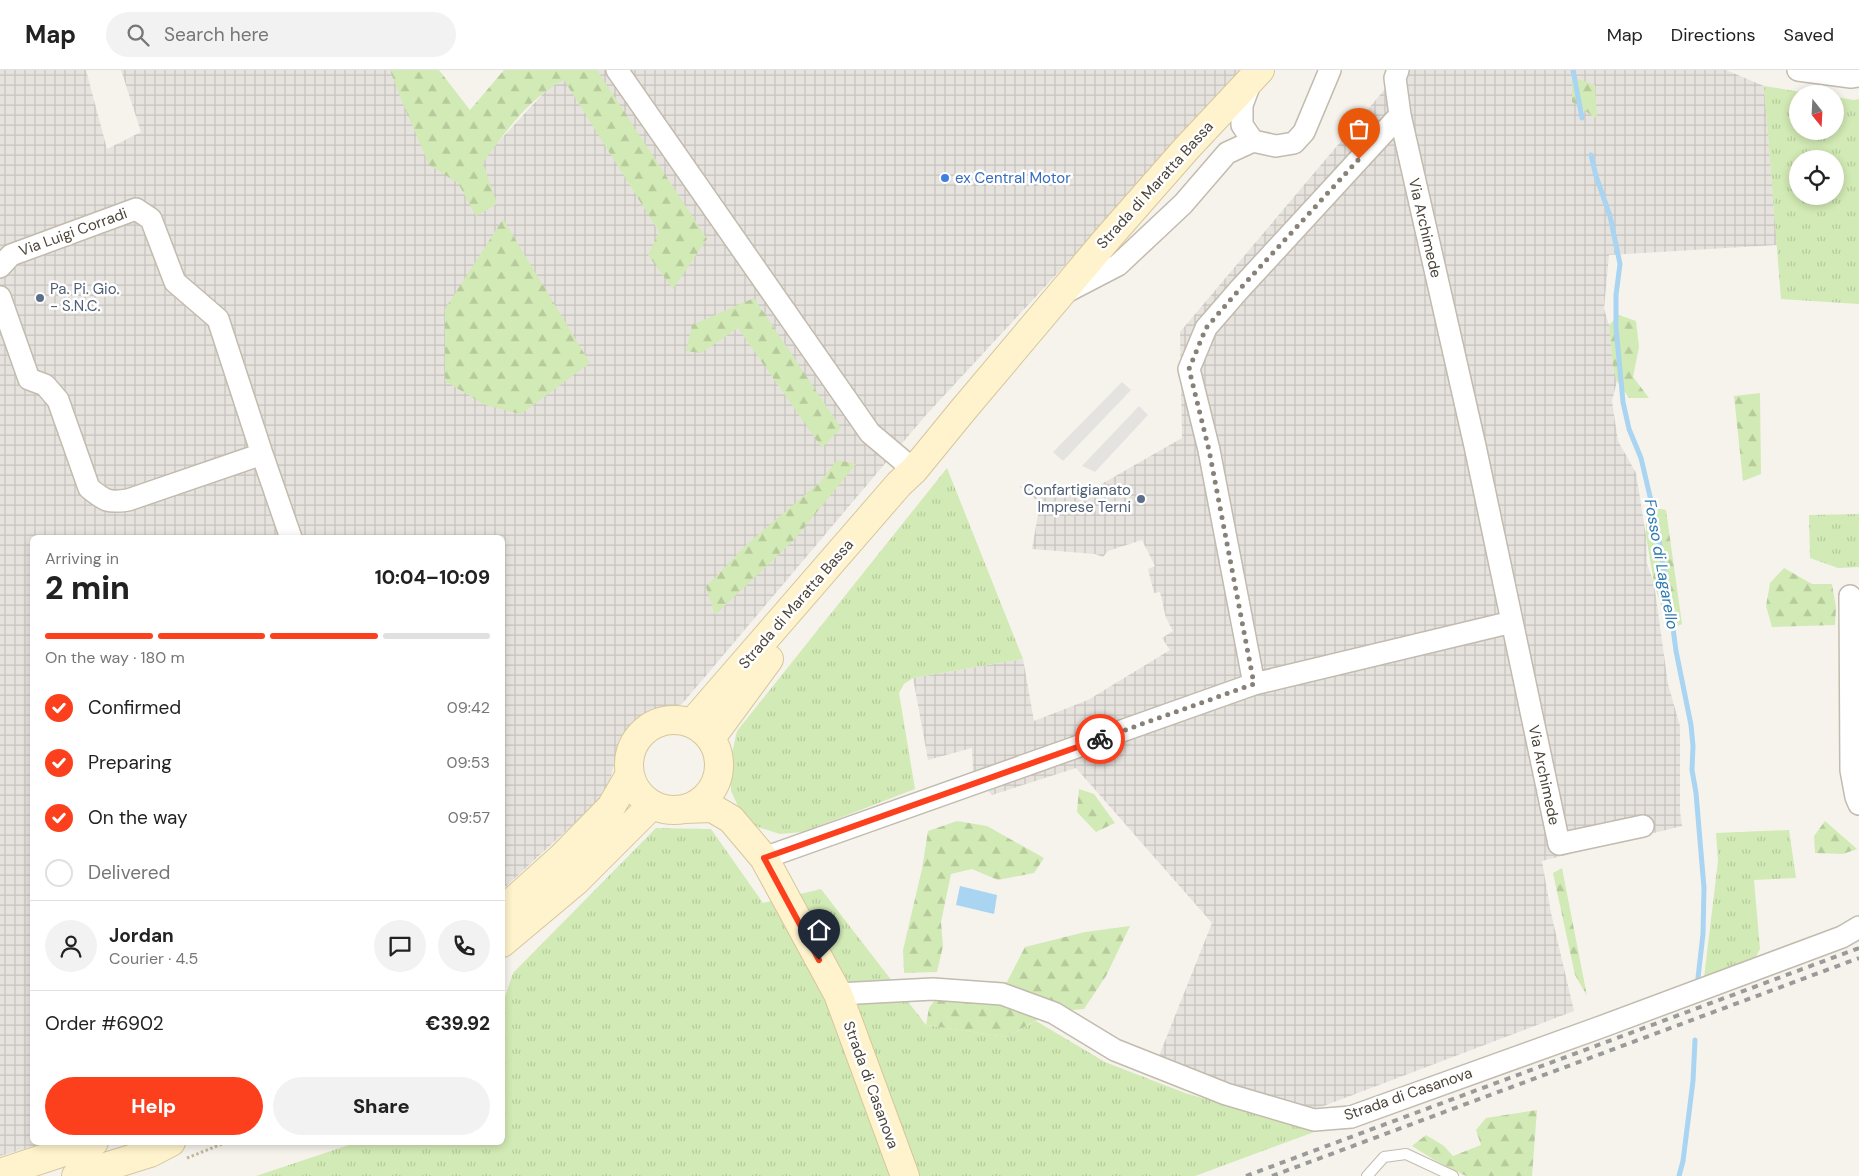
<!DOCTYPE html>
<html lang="en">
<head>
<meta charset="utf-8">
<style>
  :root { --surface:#fff; --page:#f2f2f2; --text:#222; --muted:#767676; --line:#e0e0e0; --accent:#fc3f1d }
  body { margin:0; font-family:"DM Sans",sans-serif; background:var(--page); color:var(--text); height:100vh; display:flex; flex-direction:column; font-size:19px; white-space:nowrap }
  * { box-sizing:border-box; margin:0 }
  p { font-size:16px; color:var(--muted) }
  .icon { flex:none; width:28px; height:28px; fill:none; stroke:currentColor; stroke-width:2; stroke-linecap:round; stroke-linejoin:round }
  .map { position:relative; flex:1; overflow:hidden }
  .side { position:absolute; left:30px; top:465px; width:475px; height:610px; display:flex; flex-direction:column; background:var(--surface); border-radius:8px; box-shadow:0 2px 8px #0003 }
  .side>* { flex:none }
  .needle { width:32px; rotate:162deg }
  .buttons { position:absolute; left:1789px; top:15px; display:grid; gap:10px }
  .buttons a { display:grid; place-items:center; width:55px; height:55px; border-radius:50%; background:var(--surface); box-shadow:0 2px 8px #0003; font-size:25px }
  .pin { position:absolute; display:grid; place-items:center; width:42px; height:42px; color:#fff; margin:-51px -21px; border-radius:50% 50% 50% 0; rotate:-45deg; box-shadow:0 0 5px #0007 }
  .pin .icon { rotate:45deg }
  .courier { position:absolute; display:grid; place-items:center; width:50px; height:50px; margin:-25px; border:4px solid #fc3f1d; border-radius:50%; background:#fff; color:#222; box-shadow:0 1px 6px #0007 }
  .head em { font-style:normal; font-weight:800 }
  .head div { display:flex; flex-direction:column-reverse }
  .head { display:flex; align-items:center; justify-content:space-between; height:85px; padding:0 15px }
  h1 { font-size:32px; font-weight:800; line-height:38px }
  .bar { display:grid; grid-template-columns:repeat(4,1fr); gap:8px 5px; align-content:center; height:60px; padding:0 15px }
  .bar i { height:6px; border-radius:4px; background:var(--line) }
  .bar .current { background:var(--accent) }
  .bar p { grid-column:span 4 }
  .line { display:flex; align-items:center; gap:12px; padding:0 15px; border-top:1px solid var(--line) }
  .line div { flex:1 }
  .round { display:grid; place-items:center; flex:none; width:52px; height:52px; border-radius:26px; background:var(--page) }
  ol { padding:0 15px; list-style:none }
  li { display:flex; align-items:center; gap:15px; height:55px }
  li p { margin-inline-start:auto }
  li .icon { padding:5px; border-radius:50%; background:var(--accent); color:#fff; stroke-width:4 }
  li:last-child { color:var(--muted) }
  li i { width:28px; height:28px; border:2px solid var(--line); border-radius:50% }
  .action { display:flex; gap:10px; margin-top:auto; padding:10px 15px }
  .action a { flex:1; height:58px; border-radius:30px; background:var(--accent); color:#fff; font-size:20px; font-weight:800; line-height:58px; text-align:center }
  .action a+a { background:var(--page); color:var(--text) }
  header { display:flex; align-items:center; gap:30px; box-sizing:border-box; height:70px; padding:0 25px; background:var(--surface); border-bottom:1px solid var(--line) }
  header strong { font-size:24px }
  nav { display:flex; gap:28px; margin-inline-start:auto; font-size:18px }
  .search { width:350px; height:45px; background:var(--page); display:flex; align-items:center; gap:12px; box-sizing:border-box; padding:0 18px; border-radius:28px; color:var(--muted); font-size:19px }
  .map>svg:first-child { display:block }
</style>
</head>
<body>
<header>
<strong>Map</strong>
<div class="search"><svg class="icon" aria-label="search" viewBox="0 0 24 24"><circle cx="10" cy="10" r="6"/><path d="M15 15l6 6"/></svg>Search here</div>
<nav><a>Map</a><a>Directions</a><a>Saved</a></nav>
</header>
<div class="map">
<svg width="1859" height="1106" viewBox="0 0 1859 1106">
  <defs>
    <pattern id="industrial-grid" width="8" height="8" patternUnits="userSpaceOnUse" patternTransform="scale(1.25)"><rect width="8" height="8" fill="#e6e2dd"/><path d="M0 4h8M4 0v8" fill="none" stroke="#c7c3be"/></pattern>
    <pattern id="grass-tufts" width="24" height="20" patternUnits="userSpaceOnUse" patternTransform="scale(1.25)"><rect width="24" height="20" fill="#d2eab5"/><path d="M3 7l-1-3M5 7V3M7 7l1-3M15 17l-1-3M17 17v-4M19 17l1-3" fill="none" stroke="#b6ca9c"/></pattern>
    <pattern id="forest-firs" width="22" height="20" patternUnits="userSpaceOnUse" patternTransform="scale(1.25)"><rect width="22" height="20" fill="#d2eab5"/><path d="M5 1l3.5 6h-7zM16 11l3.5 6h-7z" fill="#b6ca9c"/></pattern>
  </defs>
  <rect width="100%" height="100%" fill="#f6f3ec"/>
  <path fill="url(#industrial-grid)" d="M0 0H86L107 79 141 62 121 0H406L461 112 565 0H1246L926 345 682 634 641 646 618 678 607 723 503 819 502 468H32V1072L45 1073 0 1086Z
    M1401 0H1726L1764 16 1777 175 1609 185 1604 239 1609 255 1613 297 1617 311 1612 331 1618 371 1636 403 1646 466 1647 494 1654 513 1668 614 1680 656V741L1682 756 1542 791 1551 843 1574 941 1321 1037 1304 1038 1199 1007 1157 991 1212 853 1076 698 992 725 973 705 972 678 928 690 913 608 1023 589 1034 651 1088 630 1170 580 1162 568 1173 561 1166 548 1160 522 1154 523 1148 499 1155 496 1142 470 1108 481 1103 487 1095 484 1032 479 1040 433 1019 416 1091 420 1182 368 1180 262Z"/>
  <path fill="url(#grass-tufts)" fill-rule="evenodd" d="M1764 16 1813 24H1798V61H1835V27L1854 30 1859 29V234L1781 229ZM1798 89H1835V126H1798Z
    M947 398 1023 589 913 608 904 614 899 623 915 719 803 762 780 764 758 757 742 745 731 721 730 692 737 661Z
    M1859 444V497L1838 498 1810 488 1809 445Z
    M656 758 711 759 763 833 821 819 926 955 1006 967 1036 951 1105 992 1185 1023 1317 1061 1195 1106H256L355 1073 502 1072 503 933 513 903Z
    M1789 760 1796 808 1754 810 1760 879 1752 894 1704 908 1718 791 1716 763Z"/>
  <path fill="url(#forest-firs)" d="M390 0H439L470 40 504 0H597L707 169 673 219 648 185 659 162 564 10C529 28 505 62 483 93L497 134 476 146 458 113 429 95 401 29Z
    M1572 7 1595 15 1597 49 1572 32Z
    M503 149 590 293 521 344 485 335 445 311V239Z
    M754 228 841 358 822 378 738 258 701 283 686 281 692 255Z
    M1619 245 1636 251 1639 277 1633 307 1649 328H1629L1617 311 1613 297 1609 255Z
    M1760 323 1761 404 1743 411 1734 326Z
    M837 390 856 394 794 470 715 545 706 517 746 475 820 412Z
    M1646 436 1666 440 1682 554 1676 557 1665 548 1654 513 1646 466Z
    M1784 498 1812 514H1832L1836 537 1835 555 1772 557 1766 536 1770 513Z
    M1079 719 1094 724 1115 753 1096 762 1077 742Z
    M957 751 987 756 1044 788 1034 803 998 810 972 799 951 804 941 852 943 876 937 902 904 903 903 880 922 799 928 761Z
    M1825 751 1857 779 1843 784 1815 783 1814 766Z
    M1562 798 1587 926 1575 905 1553 803Z
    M1130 856 1106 906 1084 939 1052 942 1006 967 926 955 929 938 949 910 1007 912 1025 877 1085 862Z
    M1537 1040 1532 1106H1466L1436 1091 1412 1076 1426 1065 1444 1076 1453 1086 1481 1075 1476 1060 1486 1048Z"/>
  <path fill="#e5e3e0" d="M1122 312 1131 320 1063 391 1053 382Z
    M1139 336 1148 345 1095 402 1082 396Z"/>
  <path fill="#a9d4f2" d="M960 816 997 825 994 844 956 835Z"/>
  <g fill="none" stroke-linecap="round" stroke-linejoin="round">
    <path stroke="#a9d4f2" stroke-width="5" d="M1573 0 1582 48
      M1591 85 1596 106 1610 146 1620 194 1616 225V258L1623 332 1629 359 1641 388 1656 452 1671 543 1676 581 1691 655 1693 676 1692 700 1696 723 1704 818 1703 864 1698 908
      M1679 1106 1683 1091 1693 1011 1695 970"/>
    <defs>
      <path id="lane" d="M1367 1106 1384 1087 1406 1084 1453 1106"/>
      <path id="street" d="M617 0 870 363 914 400
        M1398 0 1395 8 1400 45
        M1798 0 1851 7 1859 6
        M1251 11 1242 35V55L1253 71
        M0 197 11 185 136 139 151 149 175 212 218 249 262 384 291 468
        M1066 222 1118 195 1183 134 1227 83 1253 71 1276 76 1294 73 1304 62 1330 0
        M0 227 29 309 45 315 58 330 89 418C105 431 108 433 128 430L262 384
        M1850 526 1851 700 1856 727 1859 734
        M1254 614 1512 552
        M764 788 1254 614 1209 380 1189 299 1206 258 1238 221 1400 45 1475 376 1559 774 1643 756
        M838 924 933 919 1002 924 1054 943 1115 980 1226 1024 1314 1050 1351 1047 1598 958 1842 867 1859 857"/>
      <path id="secondary" d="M629 695a45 45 0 1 1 90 0a45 45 0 1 1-90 0Z
        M692 653 899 414 914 400 963 340 1107 169 1186 79 1260 0
        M711 668 769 589
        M685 739 712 738 731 749 764 788 838 924 905 1106
        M502 841 561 788 611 737 629 706
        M502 873 576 811 652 735
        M0 1103 94 1072
        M76 1106 150 1083 171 1072"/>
    </defs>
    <use href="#lane" stroke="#c2bbae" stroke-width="12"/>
    <use href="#street" stroke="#c2bbae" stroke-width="24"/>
    <use href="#secondary" stroke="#d6c79b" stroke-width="30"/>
    <path stroke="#c4b79f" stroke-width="3" stroke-dasharray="2.5 2.5" stroke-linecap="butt" d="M187 1088 227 1072"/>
    <use href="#lane" stroke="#fff" stroke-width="10"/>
    <use href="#street" stroke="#fff" stroke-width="21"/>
    <use href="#secondary" stroke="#fff3cd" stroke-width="28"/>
    <path stroke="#9a9a9a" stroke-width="4" stroke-dasharray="6 6" stroke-linecap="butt" d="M1246 1106 1859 878
      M1272 1106 1859 888"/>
  </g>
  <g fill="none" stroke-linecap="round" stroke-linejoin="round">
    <path stroke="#878178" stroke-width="5" stroke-dasharray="0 9" d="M1100 669 1254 614 1209 380 1189 299 1206 258 1238 221 1359 89"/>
    <path stroke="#fc3f1d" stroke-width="6" d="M819 890 764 788 1100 669"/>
  </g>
  <circle fill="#3f7fe0" stroke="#fff" stroke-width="2" cx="945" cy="108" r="5"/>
  <g fill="#5c6f8a" stroke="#fff" stroke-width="2">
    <circle cx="40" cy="228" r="5"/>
    <circle cx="1141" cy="429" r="5"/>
  </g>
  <g text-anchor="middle" stroke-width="5" stroke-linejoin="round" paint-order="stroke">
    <g font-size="15" fill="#366cbe" stroke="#fff" text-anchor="start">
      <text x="955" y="113">ex Central Motor</text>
    </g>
    <g font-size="15" fill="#4b4439" stroke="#fff">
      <text transform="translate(1155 115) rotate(-48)" y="5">Strada di Maratta Bassa</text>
      <text transform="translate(1425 158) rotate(77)" y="5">Via Archimede</text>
      <text transform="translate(73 162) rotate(-20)" y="5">Via Luigi Corradi</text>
      <text transform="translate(796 534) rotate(-49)" y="5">Strada di Maratta Bassa</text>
      <text transform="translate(1544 705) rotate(78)" y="5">Via Archimede</text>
      <text transform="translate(871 1015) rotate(70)" y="5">Strada di Casanova</text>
      <text transform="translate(1408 1024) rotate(-19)" y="5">Strada di Casanova</text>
    </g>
    <g font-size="15" fill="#4e5e75" stroke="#fff" text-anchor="start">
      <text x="50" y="224">Pa. Pi. Gio.<tspan x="50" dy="17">- S.N.C.</tspan></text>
      <text x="1131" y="425" text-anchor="end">Confartigianato<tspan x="1131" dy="17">Imprese Terni</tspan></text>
    </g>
    <g font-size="16" font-style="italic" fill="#2e7ab2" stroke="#fff">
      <text transform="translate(1662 494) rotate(80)" y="6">Fosso di Lagarello</text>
    </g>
  </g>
</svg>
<div class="buttons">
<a><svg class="needle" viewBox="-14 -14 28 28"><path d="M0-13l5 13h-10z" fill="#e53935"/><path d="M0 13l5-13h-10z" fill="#767676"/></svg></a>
<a><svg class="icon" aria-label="locate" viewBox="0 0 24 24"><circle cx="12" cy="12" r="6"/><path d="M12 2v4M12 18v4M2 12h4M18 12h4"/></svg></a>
</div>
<div class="pin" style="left:1359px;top:89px;background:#ea580c"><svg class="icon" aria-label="bag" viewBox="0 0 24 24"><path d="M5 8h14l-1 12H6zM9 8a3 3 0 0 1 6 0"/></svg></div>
<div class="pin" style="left:819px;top:890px;background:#1f2937"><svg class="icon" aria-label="home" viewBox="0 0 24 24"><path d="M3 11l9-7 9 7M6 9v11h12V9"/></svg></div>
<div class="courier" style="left:1100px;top:669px"><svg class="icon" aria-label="bike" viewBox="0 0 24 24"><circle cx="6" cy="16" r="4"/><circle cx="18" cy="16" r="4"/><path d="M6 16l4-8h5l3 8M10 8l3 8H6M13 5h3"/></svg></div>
<section class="side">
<div class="head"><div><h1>2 min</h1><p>Arriving in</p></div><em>10:04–10:09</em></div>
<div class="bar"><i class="current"></i><i class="current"></i><i class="current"></i><i></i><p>On the way · 180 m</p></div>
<ol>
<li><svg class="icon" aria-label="check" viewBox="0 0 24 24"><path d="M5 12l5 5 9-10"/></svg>Confirmed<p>09:42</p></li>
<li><svg class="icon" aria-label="check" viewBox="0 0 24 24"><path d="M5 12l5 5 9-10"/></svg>Preparing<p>09:53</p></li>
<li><svg class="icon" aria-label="check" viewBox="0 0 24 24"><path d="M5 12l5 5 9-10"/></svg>On the way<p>09:57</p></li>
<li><i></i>Delivered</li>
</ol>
<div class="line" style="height:90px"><a class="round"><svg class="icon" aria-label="person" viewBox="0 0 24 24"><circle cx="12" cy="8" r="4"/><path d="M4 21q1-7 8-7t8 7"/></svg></a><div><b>Jordan</b><p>Courier · 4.5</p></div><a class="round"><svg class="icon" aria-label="chat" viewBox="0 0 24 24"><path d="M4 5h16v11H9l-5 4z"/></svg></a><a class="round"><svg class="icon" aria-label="phone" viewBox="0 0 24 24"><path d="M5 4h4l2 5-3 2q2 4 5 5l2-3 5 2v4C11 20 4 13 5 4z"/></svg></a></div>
<div class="line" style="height:65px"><div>Order #6902</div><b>€39.92</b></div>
<div class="action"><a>Help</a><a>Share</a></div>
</section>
</div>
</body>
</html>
